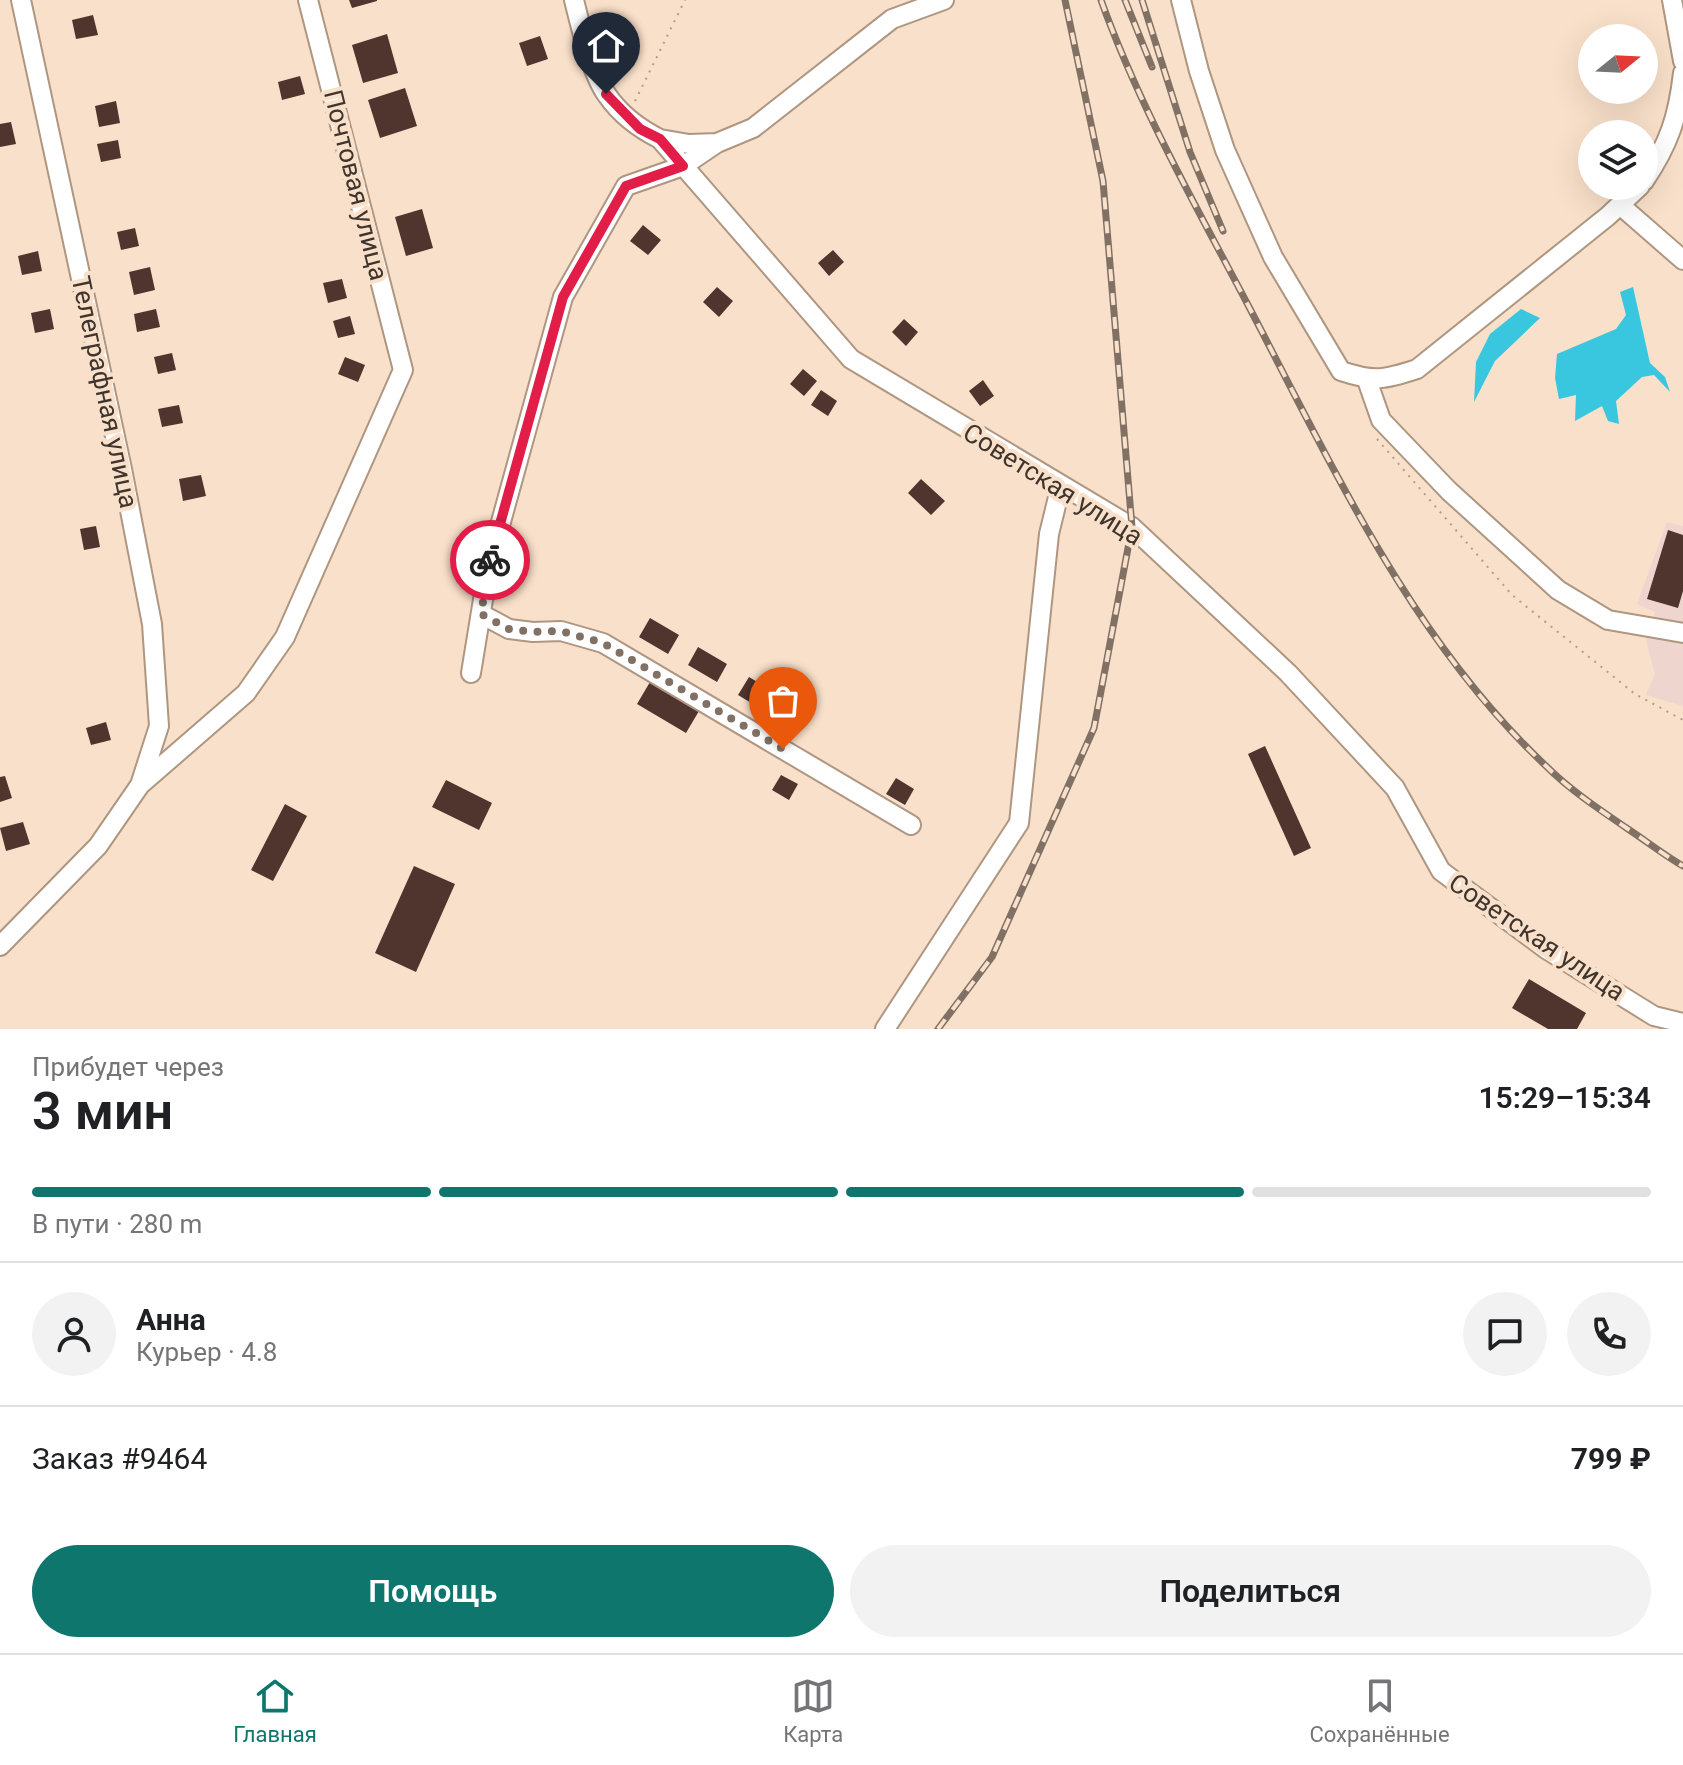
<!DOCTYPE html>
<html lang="ru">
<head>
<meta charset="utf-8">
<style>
  :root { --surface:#fff; --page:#f2f2f2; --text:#202124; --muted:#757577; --line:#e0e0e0; --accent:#0f766e }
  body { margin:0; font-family:Roboto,sans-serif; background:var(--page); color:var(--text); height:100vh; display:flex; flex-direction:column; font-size:30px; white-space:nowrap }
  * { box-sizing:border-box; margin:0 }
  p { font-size:26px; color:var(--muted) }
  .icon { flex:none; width:44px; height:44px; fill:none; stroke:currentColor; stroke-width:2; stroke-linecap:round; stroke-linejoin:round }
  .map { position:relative; height:1029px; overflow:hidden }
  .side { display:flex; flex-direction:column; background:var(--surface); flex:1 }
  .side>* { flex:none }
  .needle { width:52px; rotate:72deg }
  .controls { position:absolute; left:1578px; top:24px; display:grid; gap:16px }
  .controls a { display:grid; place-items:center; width:80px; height:80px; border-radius:50%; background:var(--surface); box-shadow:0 8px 32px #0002; font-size:40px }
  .pin { position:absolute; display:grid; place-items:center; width:68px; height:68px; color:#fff; margin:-82px -34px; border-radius:50% 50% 50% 0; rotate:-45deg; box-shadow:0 0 8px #0007 }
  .pin .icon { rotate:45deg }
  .courier { position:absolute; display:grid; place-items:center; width:80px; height:80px; margin:-40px; border:6px solid #e11d48; border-radius:50%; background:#fff; color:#222; box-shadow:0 2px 10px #0007 }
  .headline em { font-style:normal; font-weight:600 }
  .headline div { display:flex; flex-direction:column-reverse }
  .headline { display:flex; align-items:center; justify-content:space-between; height:136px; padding:0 32px }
  h1 { font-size:52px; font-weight:600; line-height:60px }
  .bar { display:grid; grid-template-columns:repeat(4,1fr); gap:12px 8px; align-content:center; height:96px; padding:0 32px }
  .bar i { height:10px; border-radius:6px; background:var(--line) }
  .bar .selected { background:var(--accent) }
  .bar p { grid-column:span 4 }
  .line { display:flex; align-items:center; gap:20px; padding:0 32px; border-top:2px solid var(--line) }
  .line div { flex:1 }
  .round { display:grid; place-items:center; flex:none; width:84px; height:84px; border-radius:42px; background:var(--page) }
  .primary-button { display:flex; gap:16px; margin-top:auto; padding:16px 32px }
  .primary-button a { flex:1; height:92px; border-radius:48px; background:var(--accent); color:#fff; font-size:32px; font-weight:600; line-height:92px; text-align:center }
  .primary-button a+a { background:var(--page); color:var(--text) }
  .menu { display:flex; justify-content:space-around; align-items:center; height:112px; border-top:2px solid var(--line); background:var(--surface); font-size:22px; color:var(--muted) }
  .menu a { display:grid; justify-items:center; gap:4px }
  .menu .selected { color:var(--accent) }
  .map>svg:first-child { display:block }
</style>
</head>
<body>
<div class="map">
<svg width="1683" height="1029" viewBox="0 0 1683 1029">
  <rect width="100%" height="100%" fill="#f9e0ca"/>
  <path fill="#eed5cd" d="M1667 522 1683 526V706L1646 695 1655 674 1646 640 1655 612 1637 604Z"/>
  <path fill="#39c7df" d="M1633 287 1650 363 1665 377 1670 392 1654 375 1642 377 1616 401 1619 424 1608 421 1602 406 1575 421 1576 395 1559 399 1555 378 1557 354 1616 329 1626 315 1620 292Z
    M1521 309 1540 318 1495 361 1474 402 1476 362 1490 334Z"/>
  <path fill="#4f352d" d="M349 0H377V1L352 8Z
    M93 15 98 35 76 39 72 20Z
    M387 34 398 73 363 83 352 45Z
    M540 36 548 59 527 66 519 43Z
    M300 76 305 94 282 100 278 82Z
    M405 88 417 126 380 138 368 100Z
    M116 101 120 123 99 127 95 106Z
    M11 122 16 144 0 147V124Z
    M118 140 121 158 101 162 97 144Z
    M422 209 433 248 406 256 395 217Z
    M643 225 661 240 648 255 630 241Z
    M135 228 139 246 121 250 117 232Z
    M833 250 844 262 829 276 818 263Z
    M38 251 42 271 22 275 18 256Z
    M150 267 155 290 134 295 129 272Z
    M342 279 347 298 328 303 323 283Z
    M717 287 733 301 719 317 703 302Z
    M50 309 54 329 35 333 31 313Z
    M156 309 160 327 137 332 134 314Z
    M350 316 355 334 338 338 333 321Z
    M904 319 918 332 906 346 892 332Z
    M172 353 176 370 158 374 154 357Z
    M345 357 365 365 358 382 338 374Z
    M803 369 817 381 804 396 790 384Z
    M983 380 994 396 980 406 969 391Z
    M821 390 837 401 828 416 811 405Z
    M179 405 183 423 162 427 158 409Z
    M201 475 206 496 183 501 179 479Z
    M921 479 945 501 931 515 908 493Z
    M96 526 100 547 84 550 80 529Z
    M1668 530 1683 535V591L1678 608 1647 599Z
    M650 618 679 635 668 654 639 637Z
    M698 647 727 664 717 682 688 665Z
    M749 677 782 697 771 715 738 695Z
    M650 682 699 711 686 733 637 704Z
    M106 722 111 740 91 745 86 728Z
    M1265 746 1311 848 1294 856 1248 754Z
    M781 775 798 784 789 800 772 790Z
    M5 776 12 798 0 802V777Z
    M896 778 914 789 905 805 886 794Z
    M446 780 492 803 479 830 432 807Z
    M285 804 307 816 273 881 251 870Z
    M23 822 30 844 6 851 0 828Z
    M414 866 455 884 416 972 375 953Z
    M1529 979 1586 1013 1577 1029H1548L1512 1008Z"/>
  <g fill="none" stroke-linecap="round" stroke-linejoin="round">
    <defs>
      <path id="minor" d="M21 0 122 469 152 624 159 726 141 782
        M574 0C580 25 592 75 607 95 620 114 640 129 660 139L851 359 1132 527 1288 673 1395 788 1441 871 1546 949 1654 1016 1683 1023
        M1181 0 1199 71 1225 150 1273 257 1341 371C1374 382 1384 380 1417 369L1608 216 1640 186
        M1672 0 1683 61
        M660 139 689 144 717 143 753 128 892 19 944 0
        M1644 181C1669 144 1678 117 1683 73
        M1620 205 1683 260
        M1367 380 1381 420 1449 491 1558 590 1608 620 1683 633
        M481 614 509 629 533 632 561 631 603 643 911 825
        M471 673 488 569 563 297 626 186 683 166 717 143
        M0 946 98 846 140 785 246 693 285 637 403 370 308 0
        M885 1029 1019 823 1049 534 1061 485"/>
    </defs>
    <use href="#minor" stroke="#ae9681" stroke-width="22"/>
    <path stroke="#b09d8c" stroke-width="2" stroke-dasharray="2 6" stroke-linecap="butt" d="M635 101 685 0
      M1377 439 1512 595 1635 694 1683 720"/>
    <use href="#minor" stroke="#fff" stroke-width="18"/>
    <defs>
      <path id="rail" d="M1101 0C1139 106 1196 206 1248 305 1333 467 1411 639 1546 766 1570 790 1600 810 1628 829 1646 841 1664 855 1683 866
        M1125 0 1152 67
        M1142 0 1190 152 1223 231
        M938 1029 992 957 1094 728 1132 527 1103 181 1065 0"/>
    </defs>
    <use href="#rail" stroke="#817165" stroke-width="7"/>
    <use href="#rail" stroke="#f9e0ca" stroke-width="4" stroke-dasharray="12" stroke-linecap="butt"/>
  </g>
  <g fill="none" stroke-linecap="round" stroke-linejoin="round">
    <path stroke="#807164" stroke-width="8" stroke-dasharray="0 14.4" d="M490 560 481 614 509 629 533 632 561 631 603 643 783 749"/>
    <path stroke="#e11d48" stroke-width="10" d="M490 560 563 297 626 186 683 166 660 139 640 129 606 94"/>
  </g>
  <g text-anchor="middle" stroke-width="8" stroke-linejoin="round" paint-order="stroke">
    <g font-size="26" fill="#3f352d" stroke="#f9e0ca">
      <text transform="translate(356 185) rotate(76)" y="9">Почтовая улица</text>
      <text transform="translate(105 392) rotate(78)" y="9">Телеграфная улица</text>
      <text transform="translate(1053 484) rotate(32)" y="9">Советская улица</text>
      <text transform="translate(1537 937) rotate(34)" y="9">Советская улица</text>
    </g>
  </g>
</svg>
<div class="controls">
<a><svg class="needle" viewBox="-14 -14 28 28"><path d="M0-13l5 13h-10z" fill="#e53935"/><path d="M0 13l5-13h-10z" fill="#757577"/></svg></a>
<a><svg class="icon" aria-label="layers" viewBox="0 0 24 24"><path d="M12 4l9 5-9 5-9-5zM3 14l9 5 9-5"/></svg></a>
</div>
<div class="pin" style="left:783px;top:749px;background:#ea580c"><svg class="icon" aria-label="bag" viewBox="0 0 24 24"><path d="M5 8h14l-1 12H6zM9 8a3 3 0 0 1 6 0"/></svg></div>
<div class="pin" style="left:606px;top:94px;background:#1f2937"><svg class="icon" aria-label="home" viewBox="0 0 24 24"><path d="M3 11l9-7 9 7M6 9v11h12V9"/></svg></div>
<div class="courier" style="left:490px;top:560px"><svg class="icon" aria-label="bike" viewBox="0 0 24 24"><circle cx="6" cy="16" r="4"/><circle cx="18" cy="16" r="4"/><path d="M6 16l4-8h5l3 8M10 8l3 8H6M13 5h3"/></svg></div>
</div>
<section class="side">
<div class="headline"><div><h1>3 мин</h1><p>Прибудет через</p></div><em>15:29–15:34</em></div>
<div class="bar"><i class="selected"></i><i class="selected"></i><i class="selected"></i><i></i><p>В пути · 280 m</p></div>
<div class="line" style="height:144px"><a class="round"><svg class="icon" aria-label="person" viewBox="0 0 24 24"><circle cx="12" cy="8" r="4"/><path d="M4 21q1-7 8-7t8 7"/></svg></a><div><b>Анна</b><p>Курьер · 4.8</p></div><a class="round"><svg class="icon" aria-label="chat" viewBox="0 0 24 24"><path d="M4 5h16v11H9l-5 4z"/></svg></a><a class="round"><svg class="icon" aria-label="phone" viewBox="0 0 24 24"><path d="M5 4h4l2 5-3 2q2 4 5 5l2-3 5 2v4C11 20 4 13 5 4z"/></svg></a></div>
<div class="line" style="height:104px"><div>Заказ #9464</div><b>799 ₽</b></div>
<div class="primary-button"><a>Помощь</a><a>Поделиться</a></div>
</section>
<nav class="menu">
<a class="selected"><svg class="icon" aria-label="home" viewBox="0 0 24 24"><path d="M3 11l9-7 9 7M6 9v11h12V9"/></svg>Главная</a>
<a><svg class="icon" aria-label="map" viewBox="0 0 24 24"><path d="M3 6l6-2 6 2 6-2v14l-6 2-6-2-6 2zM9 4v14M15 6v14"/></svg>Карта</a>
<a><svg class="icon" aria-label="saved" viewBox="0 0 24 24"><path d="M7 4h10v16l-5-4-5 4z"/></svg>Сохранённые</a>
</nav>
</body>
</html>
